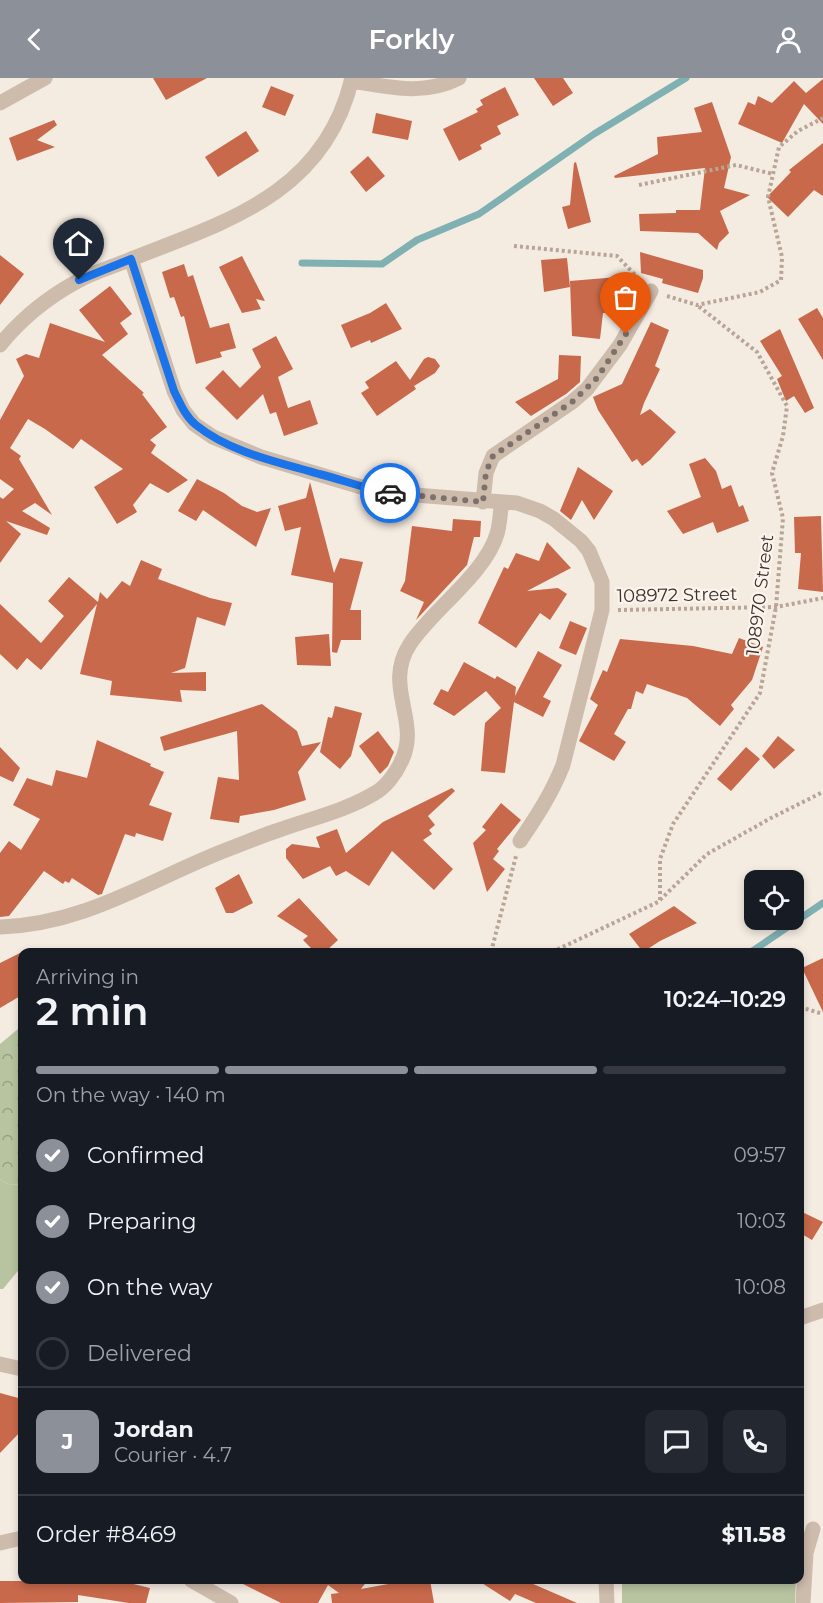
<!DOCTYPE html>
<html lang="en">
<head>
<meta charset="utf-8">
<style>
  :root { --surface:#171b24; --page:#242831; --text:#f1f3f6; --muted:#9ea1a6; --line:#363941; --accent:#8c9099 }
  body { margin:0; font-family:Montserrat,sans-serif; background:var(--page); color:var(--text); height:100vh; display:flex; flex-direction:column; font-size:22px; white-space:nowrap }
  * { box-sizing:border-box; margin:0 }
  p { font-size:20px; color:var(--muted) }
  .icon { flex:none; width:33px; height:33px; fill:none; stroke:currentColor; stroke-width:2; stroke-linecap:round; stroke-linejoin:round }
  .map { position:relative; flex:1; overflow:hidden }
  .drawer { position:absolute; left:18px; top:870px; width:786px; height:636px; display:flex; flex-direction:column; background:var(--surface); border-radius:12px; box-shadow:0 3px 9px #0003 }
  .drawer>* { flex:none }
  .buttons { position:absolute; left:744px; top:792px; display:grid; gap:12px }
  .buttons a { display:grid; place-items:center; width:60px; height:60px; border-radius:12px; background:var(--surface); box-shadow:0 3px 9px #0003; font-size:30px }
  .pin { position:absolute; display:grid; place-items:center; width:51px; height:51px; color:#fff; margin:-62px -26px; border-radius:50% 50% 50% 0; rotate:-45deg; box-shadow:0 0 6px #0007 }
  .pin .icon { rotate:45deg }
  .courier { position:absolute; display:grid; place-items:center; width:60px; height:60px; margin:-30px; border:4px solid #1a73e8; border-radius:50%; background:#fff; color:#222; box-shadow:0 2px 8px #0007 }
  .head em { font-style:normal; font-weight:600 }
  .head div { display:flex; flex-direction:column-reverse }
  .head { display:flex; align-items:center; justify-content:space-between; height:102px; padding:0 18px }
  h1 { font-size:39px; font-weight:600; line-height:45px }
  .bar { display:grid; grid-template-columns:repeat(4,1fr); gap:9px 6px; align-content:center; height:72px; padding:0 18px }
  .bar i { height:8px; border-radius:4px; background:var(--line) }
  .bar .selected { background:var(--accent) }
  .bar p { grid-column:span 4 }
  .line { display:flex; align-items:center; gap:15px; padding:0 18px; border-top:2px solid var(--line) }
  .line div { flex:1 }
  .round { display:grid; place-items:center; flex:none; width:63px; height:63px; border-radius:12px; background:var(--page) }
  ol { padding:0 18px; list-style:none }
  li { display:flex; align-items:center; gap:18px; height:66px }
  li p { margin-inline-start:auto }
  li .icon { padding:6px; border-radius:50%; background:var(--accent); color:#fff; stroke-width:4 }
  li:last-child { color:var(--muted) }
  li i { width:33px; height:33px; border:3px solid var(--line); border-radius:50% }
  header { display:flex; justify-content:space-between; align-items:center; height:78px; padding:0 18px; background:var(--accent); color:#fff; font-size:27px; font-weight:600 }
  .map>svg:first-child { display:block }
</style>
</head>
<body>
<header><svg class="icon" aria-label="back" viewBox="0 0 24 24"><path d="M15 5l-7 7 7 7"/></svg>Forkly<svg class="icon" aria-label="person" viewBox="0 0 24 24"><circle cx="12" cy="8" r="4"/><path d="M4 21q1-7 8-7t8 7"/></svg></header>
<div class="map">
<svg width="823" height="1525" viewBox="0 0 823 1525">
  <defs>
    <pattern id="forest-crowns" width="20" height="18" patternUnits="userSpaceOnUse" patternTransform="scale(1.5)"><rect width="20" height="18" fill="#b8c4a0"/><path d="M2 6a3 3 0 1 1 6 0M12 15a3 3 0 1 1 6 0" fill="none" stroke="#97a083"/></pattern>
  </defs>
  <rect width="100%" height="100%" fill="#f4ebe1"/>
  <path fill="#b8c4a0" d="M0 1101 8 1106 22 1107V1188L3 1211H0Z
    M622 1502H796L795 1525H622Z"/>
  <path fill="url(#forest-crowns)" d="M22 950V1107L8 1106 0 1101V966L18 951Z"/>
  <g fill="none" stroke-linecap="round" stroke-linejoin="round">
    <path stroke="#7fb0b2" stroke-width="7" d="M302 185 382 186 417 162 479 136 594 56 686 0
      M751 874 823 825"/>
  </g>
  <path fill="#c8694b" d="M153 0H207L166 22Z
    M534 0H563L573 15 553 28Z
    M823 1V46L804 26 782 65 738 46 748 24 755 27 758 18 772 25 794 3 806 15Z
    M271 8 294 17 285 38 262 29Z
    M505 9 519 37 497 48 501 56 480 67 482 71 459 83 443 51 478 34 476 31 483 27 480 22Z
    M712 24 731 79 724 110 750 117 720 133 729 155 719 165 717 172 698 155 640 153 639 136 676 135V132H700L705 90 615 100 614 98 658 76 657 59 702 54 694 30Z
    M376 35 412 43 408 62 372 55Z
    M54 42 57 47 37 62 55 69 17 83 9 60Z
    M246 53 259 73 218 99 205 79Z
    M823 65V118L814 112 788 139 767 119 791 94 789 92Z
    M368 78 385 98 366 114 350 94Z
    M576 84 591 144 568 151 562 129 570 127 574 85Z
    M640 174 703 192V200L698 215 662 205 663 201 641 195Z
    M0 177 24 196 0 227Z
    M242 178 265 223 256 221 261 231 242 235 219 189Z
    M567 180 570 209 544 214 541 182Z
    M184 186 188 199 193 197 210 250 229 245 236 270 220 274 222 279 196 286 184 238 181 239 174 219 170 220 162 194Z
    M618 199 620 234 603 235 600 261 572 258 570 203Z
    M110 208 132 236 120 245 128 256 102 277 144 315 142 316 167 349 150 362 156 367 151 375 188 402 168 415 150 405 133 427 137 434 117 446 94 409 123 391 81 361 73 371 45 351 28 341 10 370 21 378 19 381 52 437 35 425 22 433 50 450 47 457 6 443 21 456 0 485V419L3 421 14 411 0 401V342L24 298 16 281 26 276 39 280 50 245 105 264 79 232Z
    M386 225 402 251 371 265 370 262 351 270 341 247 370 235Z
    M817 230 823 240V282L798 241Z
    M651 244 669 252 655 288 660 291 644 325 640 337 650 331 676 354 650 382 642 388 637 381 632 384 598 332 593 319 622 306Z
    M780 251 814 330 805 335 794 318 786 323 777 301 782 298 760 263Z
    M276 258 293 291 278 299 288 330 310 322 318 346 284 358 276 334 270 336 263 316 237 342 205 310 223 292 240 310 261 289 252 271Z
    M559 277 581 278 580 304 566 316 531 338 515 324 558 301Z
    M428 279 435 281 440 288 435 295 414 308 416 311 377 338 361 315 369 310 365 304 396 283 410 302 424 281Z
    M705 380 716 393 722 411 731 407 739 429 743 427 749 443 717 455 713 444 683 456 667 433 701 419 689 386Z
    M578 389 613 413 594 442 582 422 571 442 560 433Z
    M197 401 224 415 242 428 257 434 271 430 256 469 203 432 196 443 178 433Z
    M310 404 334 495 340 480 363 484 350 532H361V562H341L337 575 332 574 333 505 291 497 301 449 285 453 278 428 306 420Z
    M821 438 823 514 798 511 801 475H795L794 439Z
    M453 441 481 443 480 459H474L467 487 416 542 424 524 400 513 405 503 412 448 452 453Z
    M547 464 571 490 527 513 558 510 567 516 550 542 540 535 516 570 478 545 504 489 508 491 516 475 539 483Z
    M141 482 162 491 158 501 210 520 232 525 225 548 197 539 185 590 171 595 206 594V613L180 612 182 624 110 617 112 603 80 596 97 526 41 592 27 580 17 592 0 576V526L41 565 64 538 48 523 69 499 98 524 100 514 107 521 122 503 130 508Z
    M570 543 587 550 576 577 559 570Z
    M329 556 331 588 297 587 295 559Z
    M739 560 763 569 752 602 731 627 734 631 720 648 687 620 647 606 643 616 636 613 631 631H628L614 656 626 664 614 683 579 663 598 627 590 621 603 592 607 594 620 561 693 568 732 576Z
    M538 573 562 587 543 619 551 623 543 639 514 624 505 695 481 693 485 645 501 630 486 613 454 638 433 626 441 611 448 614 464 584 495 601 497 598 516 609 515 618Z
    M262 626 297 653 302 668 321 664 298 694 306 722 274 732 240 738 239 745 210 741 218 699 239 702 237 653 164 673 160 659Z
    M335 628 362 635 351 678 340 691 320 674 328 639 332 640Z
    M378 653 394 674 388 688 380 696 359 668Z
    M778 658 795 672 774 691 762 678Z
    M97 662 151 686 150 688 164 694 149 727 172 735 163 763 136 755 135 759 125 756 102 816 98 817 72 800 69 805 65 803 63 806 44 793 9 838 0 839V775L9 763 21 772 40 741 13 727 27 700 52 708 56 692 87 700Z
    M0 669 20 690 13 704 0 698Z
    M746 669 760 681 731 713 717 701Z
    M452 710 455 713 428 738 435 747 429 752 432 756 423 762 453 791 434 812 392 773 369 808 346 793 336 798 330 788 303 801 286 780V771L292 766 320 770 316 759 337 751 346 775 383 744Z
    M501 725 521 742 497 771 499 773 493 781 505 791 487 814 473 765 486 752 482 749Z
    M239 796 253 825 233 835H226L215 810Z
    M299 820 338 862 325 874H315L303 862 308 858 277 838Z
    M674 828 697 845 660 863 643 874 629 856Z
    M22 874V917L0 930V885Z
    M823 880V934L802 890Z
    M800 1133 823 1144 812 1162 800 1155Z
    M0 1315 22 1321V1352L0 1375Z
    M34 1502H117L150 1510 146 1525H129L78 1517V1524L0 1525V1503H34Z
    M235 1502H368L361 1511 410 1502H430L434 1525H332L331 1516 339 1515 328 1507 318 1525H281Z
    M477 1502H524L577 1525H536L515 1516 510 1523Z"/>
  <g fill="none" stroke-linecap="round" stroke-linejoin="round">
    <path stroke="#b9a596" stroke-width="4" stroke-dasharray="3 3" stroke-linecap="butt" d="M639 107 736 87 773 96
      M514 168 617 178 639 201
      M667 218 697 227 760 214 781 202 782 179 768 119 779 69 798 53 823 40
      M618 532 776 529 823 520
      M660 822V781L673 746 760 615 776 529 783 440 772 395 783 358 787 328 757 274 697 227
      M491 874 516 778
      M552 874 658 824 707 776 771 740 823 714
      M800 929 823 936"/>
    <path stroke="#cdbbac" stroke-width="15" d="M351 3C388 9 424 18 459 0
      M0 25 45 0
      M131 181 174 313 183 332 194 346 213 359 261 379 368 411 390 415 517 425 540 433 554 441 581 463 589 473 602 504V532L563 687C552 715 537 738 520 763
      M0 267C21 241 47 220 76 204 93 194 113 189 131 181 228 143 325 115 352 0
      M483 424 486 395 493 378 572 324 587 311 620 267 651 213
      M0 849C86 846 149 802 226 772 245 765 263 757 282 751 313 740 347 732 375 715 386 709 396 695 401 684 422 643 382 609 410 566 433 531 485 496 497 456 500 446 500 434 502 424
      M800 1240 823 1232
      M0 1286 22 1291
      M0 1465 22 1460
      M191 1502 231 1525
      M606 1502 607 1525
      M803 1525 806 1475 813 1451"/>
  </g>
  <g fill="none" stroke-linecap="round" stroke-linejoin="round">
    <path stroke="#7c716b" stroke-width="6" stroke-dasharray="0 10.8" d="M390 415 483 424 486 394 493 378 572 324 597 300 626 256"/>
    <path stroke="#1a73e8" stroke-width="8" d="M79 202 131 181 174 313C180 325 185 338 196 347 231 375 278 384 319 396 343 402 366 411 390 415"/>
  </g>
  <g text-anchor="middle" stroke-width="4.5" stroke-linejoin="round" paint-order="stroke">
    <g font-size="18" fill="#3b302b" stroke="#fbf5ee">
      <text transform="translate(677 517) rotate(-1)" y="6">108972 Street</text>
      <text transform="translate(760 517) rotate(-83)" y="6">108970 Street</text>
    </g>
  </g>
</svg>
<div class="buttons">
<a><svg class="icon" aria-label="locate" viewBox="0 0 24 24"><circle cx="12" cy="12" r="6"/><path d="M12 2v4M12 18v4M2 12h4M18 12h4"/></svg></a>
</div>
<div class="pin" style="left:626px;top:256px;background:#ea580c"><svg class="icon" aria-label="bag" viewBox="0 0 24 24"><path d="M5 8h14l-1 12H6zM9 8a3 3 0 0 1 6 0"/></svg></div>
<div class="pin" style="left:79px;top:202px;background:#1f2937"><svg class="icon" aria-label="home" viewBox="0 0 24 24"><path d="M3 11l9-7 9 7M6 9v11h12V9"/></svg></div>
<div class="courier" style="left:390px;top:415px"><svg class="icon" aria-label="car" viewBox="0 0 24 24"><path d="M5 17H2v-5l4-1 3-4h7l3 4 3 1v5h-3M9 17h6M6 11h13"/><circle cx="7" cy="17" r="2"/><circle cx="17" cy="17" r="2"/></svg></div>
<section class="drawer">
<div class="head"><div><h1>2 min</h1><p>Arriving in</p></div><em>10:24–10:29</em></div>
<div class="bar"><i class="selected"></i><i class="selected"></i><i class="selected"></i><i></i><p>On the way · 140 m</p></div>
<ol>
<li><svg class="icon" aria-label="check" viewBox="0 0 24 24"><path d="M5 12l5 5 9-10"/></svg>Confirmed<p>09:57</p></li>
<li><svg class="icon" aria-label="check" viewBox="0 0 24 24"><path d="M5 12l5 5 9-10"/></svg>Preparing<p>10:03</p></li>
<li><svg class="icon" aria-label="check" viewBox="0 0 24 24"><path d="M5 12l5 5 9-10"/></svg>On the way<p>10:08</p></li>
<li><i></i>Delivered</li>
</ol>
<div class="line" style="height:108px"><b class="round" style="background:var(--accent);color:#fff">J</b><div><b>Jordan</b><p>Courier · 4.7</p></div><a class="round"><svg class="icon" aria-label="chat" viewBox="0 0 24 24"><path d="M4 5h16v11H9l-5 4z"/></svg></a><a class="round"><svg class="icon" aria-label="phone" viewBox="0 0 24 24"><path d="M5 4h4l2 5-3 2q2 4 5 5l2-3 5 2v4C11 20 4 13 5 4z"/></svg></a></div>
<div class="line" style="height:78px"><div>Order #8469</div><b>$11.58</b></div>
</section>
</div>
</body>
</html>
